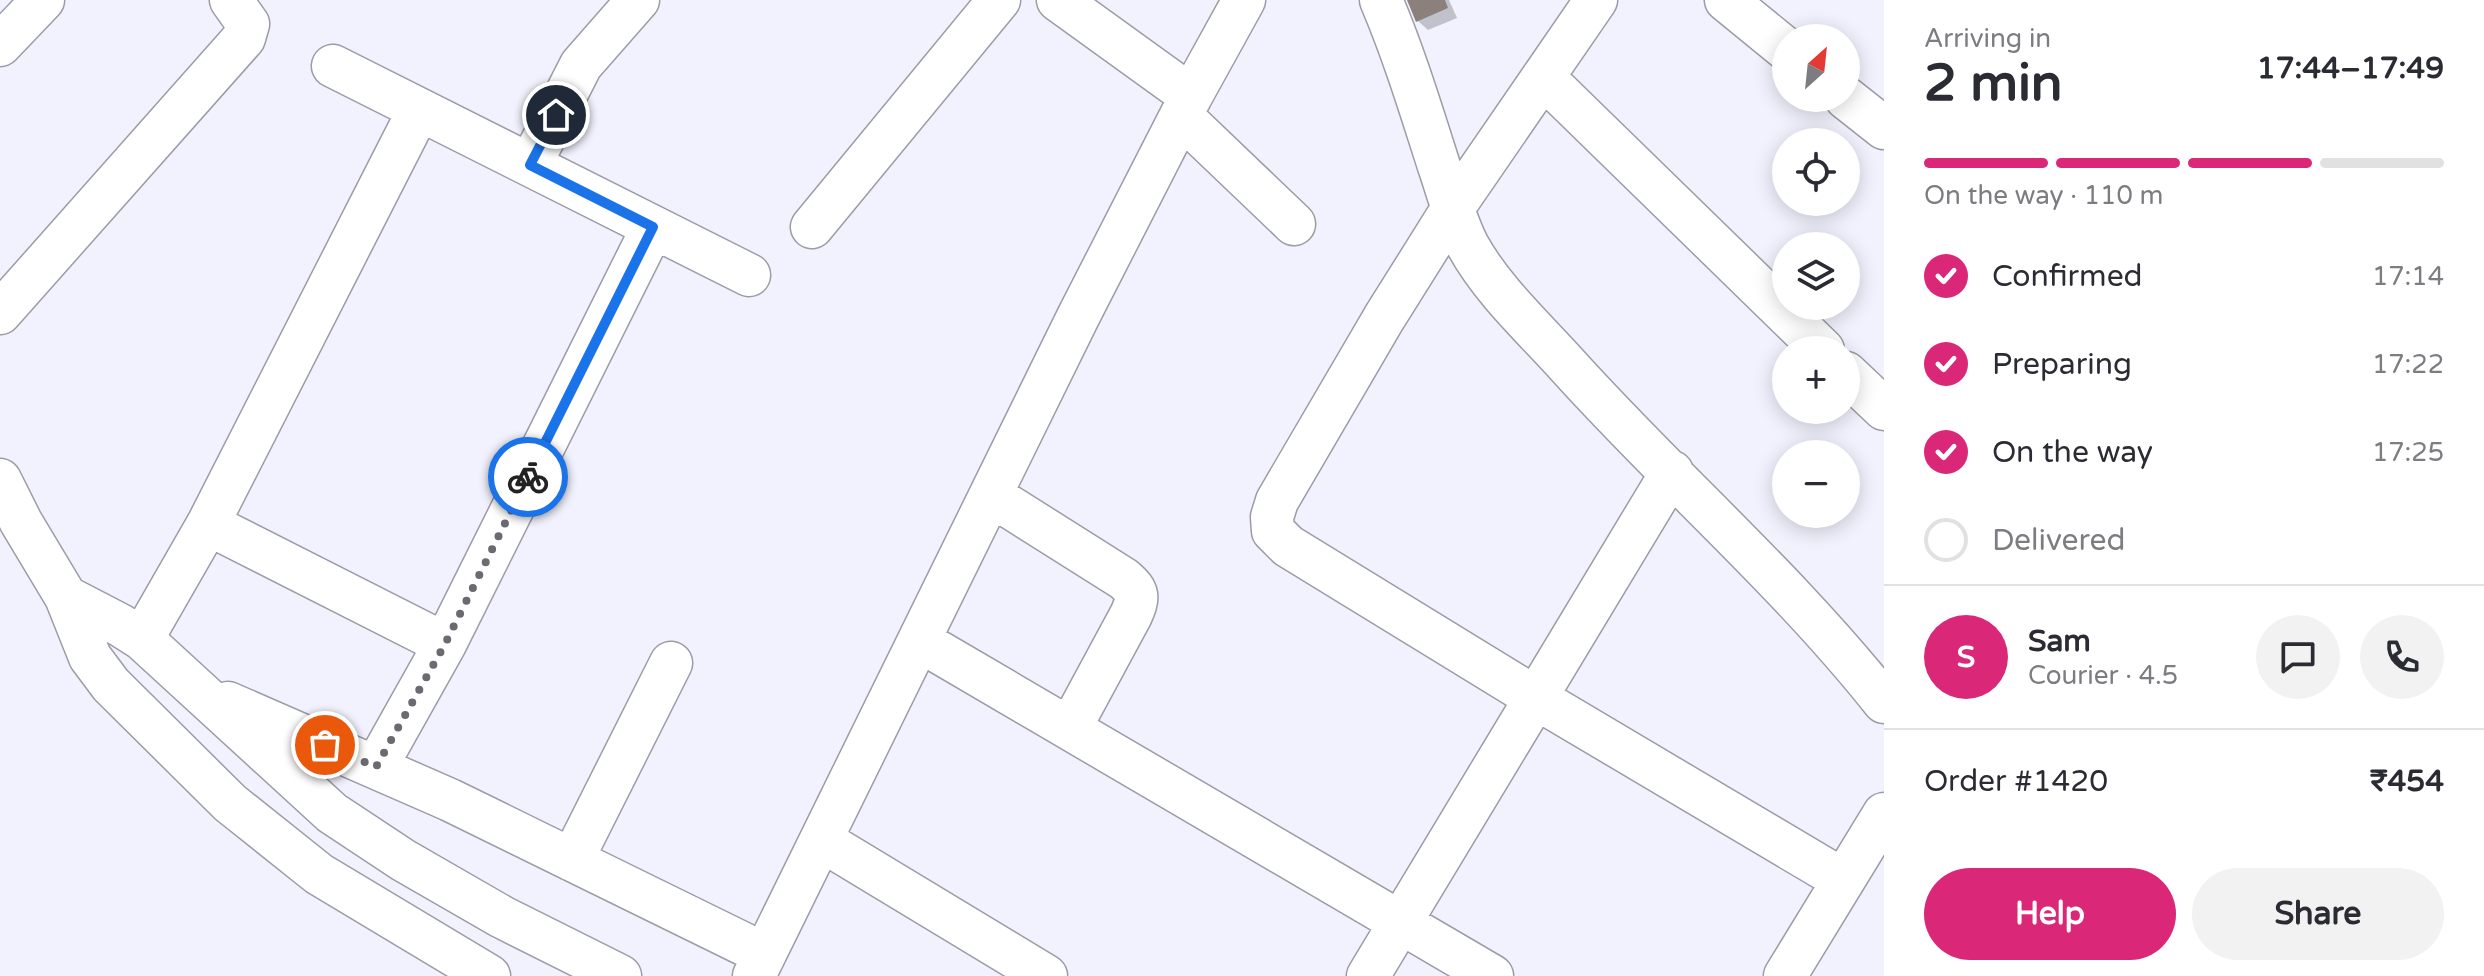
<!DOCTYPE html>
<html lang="en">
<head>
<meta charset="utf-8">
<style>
  :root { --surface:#fff; --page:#f2f2f3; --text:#2b2b33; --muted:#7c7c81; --line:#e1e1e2; --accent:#db2777 }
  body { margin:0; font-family:"Varela Round",sans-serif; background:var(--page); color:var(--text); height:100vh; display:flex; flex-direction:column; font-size:30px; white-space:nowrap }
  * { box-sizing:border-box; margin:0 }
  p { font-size:26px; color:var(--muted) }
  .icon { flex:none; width:44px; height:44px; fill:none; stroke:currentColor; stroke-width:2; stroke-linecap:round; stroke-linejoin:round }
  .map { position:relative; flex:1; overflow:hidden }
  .drawer { display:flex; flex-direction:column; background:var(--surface); width:600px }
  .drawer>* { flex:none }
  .needle { width:52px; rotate:27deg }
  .fabs { position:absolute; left:1772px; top:24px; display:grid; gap:16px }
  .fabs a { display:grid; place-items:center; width:88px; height:88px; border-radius:50%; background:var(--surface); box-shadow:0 4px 20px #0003; font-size:40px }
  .pin { position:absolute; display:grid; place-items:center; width:68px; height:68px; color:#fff; margin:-34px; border:4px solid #fff; border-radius:50%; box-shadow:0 2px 8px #0007 }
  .courier { position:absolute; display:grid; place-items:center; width:80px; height:80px; margin:-40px; border:6px solid #1a73e8; border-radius:50%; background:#fff; color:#222; box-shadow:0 2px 10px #0007 }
  .headline em { font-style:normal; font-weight:700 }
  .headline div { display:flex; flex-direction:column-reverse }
  .headline { display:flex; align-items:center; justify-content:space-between; height:136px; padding:0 40px }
  h1 { font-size:52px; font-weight:700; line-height:60px }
  .bar { display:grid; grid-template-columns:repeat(4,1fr); gap:12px 8px; align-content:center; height:96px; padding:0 40px }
  .bar i { height:10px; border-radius:6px; background:var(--line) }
  .bar .active { background:var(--accent) }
  .bar p { grid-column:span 4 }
  .line { display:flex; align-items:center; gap:20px; padding:0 40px; border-top:2px solid var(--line) }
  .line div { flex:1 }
  .round { display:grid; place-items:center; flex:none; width:84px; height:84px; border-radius:42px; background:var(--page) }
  ol { padding:0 40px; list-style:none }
  li { display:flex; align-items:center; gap:24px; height:88px }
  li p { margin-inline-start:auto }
  li .icon { padding:8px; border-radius:50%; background:var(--accent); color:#fff; stroke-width:4 }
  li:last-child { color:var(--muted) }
  li i { width:44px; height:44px; border:4px solid var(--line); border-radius:50% }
  .primary-button { display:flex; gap:16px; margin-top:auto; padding:16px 40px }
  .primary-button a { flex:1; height:92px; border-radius:48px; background:var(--accent); color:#fff; font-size:32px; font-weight:700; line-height:92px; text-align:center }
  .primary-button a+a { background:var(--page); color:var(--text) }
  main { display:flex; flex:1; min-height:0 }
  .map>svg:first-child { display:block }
</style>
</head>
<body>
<main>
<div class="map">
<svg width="1884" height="976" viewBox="0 0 1884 976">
  <rect width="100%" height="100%" fill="#f1f2fd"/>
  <path fill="#0003" d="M1409 0H1449L1457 18 1428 30 1418 21Z"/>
  <path fill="#8c807d" d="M1407 0H1445L1448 8 1416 22Z"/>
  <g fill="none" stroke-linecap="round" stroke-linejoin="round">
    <defs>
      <path id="minor" d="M1058 0 1191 96
        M1381 0C1404 54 1421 110 1439 166 1448 192 1455 221 1468 246 1493 291 1534 328 1569 367 1672 481 1788 581 1884 702
        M1596 0 1453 208 1384 318 1277 501 1272 517 1273 531 1288 546 1536 698 1843 880
        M1726 0 1786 49
        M0 45 43 0
        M333 66 749 275
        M1543 77 1823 350
        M1846 98 1884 128
        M1181 116 1294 224
        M530 165 581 65 638 0
        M812 227 999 0
        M0 313 244 38 248 24 231 0
        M1846 373 1884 409
        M0 480 21 522 66 597 90 657 111 685 230 803 319 874 489 976
        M991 495 1124 579C1139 592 1139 597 1131 615L1070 728
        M208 524 445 644
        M66 597 120 625 142 639 332 813 403 860 502 917 620 976
        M142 639 208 524 419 110
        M920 641 1492 976
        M228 703 450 800 764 954
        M376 767 445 644 653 227
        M821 840 1046 976
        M572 860 671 663
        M754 976 1078 317 1191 96 1244 0
        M1368 976 1672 472
        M1785 976 1884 814"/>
    </defs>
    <use href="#minor" stroke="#9b9ca7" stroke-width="45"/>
    <use href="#minor" stroke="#fff" stroke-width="42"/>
  </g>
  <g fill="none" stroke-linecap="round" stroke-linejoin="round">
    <path stroke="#6a6b71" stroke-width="8" stroke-dasharray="0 14.4" d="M325 745 376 767 445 644 528 477"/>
    <path stroke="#1a73e8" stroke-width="10" d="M528 477 653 227 530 165 556 115"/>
  </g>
</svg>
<div class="fabs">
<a><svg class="needle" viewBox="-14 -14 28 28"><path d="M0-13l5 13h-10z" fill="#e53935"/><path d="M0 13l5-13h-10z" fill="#7c7c81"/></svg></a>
<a><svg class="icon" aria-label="locate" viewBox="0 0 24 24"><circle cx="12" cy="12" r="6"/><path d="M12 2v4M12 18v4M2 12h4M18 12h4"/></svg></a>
<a><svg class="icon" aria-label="layers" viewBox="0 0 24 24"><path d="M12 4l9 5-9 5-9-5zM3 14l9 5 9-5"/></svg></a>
<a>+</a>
<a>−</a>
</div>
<div class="pin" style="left:325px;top:745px;background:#ea580c"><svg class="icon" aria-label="bag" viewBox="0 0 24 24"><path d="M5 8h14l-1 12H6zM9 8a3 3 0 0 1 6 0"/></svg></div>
<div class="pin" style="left:556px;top:115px;background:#1f2937"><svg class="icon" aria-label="home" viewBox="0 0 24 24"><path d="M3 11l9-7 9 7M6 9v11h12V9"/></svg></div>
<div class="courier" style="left:528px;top:477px"><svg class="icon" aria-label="bike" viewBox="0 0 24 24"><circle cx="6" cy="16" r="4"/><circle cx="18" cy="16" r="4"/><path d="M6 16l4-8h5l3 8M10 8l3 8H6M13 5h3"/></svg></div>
</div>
<section class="drawer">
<div class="headline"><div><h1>2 min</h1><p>Arriving in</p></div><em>17:44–17:49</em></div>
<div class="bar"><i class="active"></i><i class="active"></i><i class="active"></i><i></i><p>On the way · 110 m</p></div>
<ol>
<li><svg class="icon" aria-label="check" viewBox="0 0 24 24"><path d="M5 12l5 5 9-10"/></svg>Confirmed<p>17:14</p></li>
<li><svg class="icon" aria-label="check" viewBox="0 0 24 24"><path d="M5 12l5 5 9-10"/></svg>Preparing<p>17:22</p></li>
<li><svg class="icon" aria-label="check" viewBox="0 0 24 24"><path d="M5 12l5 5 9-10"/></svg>On the way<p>17:25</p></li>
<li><i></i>Delivered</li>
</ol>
<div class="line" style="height:144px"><b class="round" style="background:var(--accent);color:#fff">S</b><div><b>Sam</b><p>Courier · 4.5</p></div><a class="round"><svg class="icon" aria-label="chat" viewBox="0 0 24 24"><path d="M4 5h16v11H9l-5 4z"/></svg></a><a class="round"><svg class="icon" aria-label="phone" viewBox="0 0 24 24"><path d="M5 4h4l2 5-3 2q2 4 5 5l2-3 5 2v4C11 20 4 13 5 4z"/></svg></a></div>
<div class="line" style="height:104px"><div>Order #1420</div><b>₹454</b></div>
<div class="primary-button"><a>Help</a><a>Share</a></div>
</section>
</main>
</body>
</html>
